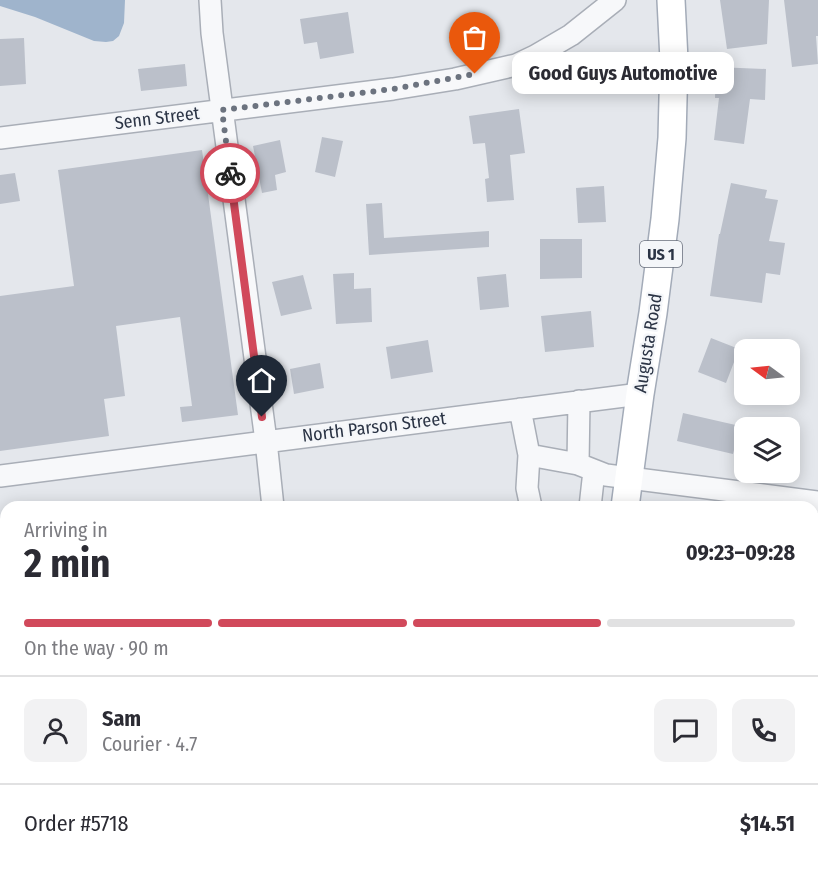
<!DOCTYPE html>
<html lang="en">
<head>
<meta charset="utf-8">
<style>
  :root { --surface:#fff; --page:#f2f2f3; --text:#2b2b33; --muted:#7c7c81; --line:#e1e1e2; --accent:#d1495b }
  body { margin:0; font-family:"Fira Sans Condensed",sans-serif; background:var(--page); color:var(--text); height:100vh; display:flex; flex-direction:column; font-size:22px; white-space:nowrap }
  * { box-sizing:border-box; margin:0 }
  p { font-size:20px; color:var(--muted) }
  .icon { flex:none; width:33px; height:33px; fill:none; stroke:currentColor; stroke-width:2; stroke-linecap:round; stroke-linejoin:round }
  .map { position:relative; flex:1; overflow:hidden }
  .drawer { position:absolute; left:0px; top:501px; width:819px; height:372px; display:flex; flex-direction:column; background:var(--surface); border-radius:18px 18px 0 0; box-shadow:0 3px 15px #0003 }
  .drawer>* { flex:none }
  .needle { width:39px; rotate:285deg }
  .buttons { position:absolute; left:734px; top:339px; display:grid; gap:12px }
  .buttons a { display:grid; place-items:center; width:66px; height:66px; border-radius:12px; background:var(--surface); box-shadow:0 3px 15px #0003; font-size:30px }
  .pin { position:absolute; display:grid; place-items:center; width:51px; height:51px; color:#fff; margin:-62px -26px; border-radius:50% 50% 50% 0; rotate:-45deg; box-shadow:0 0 6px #0007 }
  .pin .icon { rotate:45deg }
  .courier { position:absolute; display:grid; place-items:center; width:60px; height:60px; margin:-30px; border:4px solid #d1495b; border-radius:50%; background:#fff; color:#222; box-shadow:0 2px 8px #0007 }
  .bubble { position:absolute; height:42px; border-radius:12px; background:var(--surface); box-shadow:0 3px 15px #0003; font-size:20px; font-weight:700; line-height:42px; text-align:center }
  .overview em { font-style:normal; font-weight:700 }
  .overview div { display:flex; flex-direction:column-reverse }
  .overview { display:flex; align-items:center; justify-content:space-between; height:102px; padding:0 24px }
  h1 { font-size:39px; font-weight:700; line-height:45px }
  .bar { display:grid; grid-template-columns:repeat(4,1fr); gap:9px 6px; align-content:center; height:72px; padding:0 24px }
  .bar i { height:8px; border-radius:4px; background:var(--line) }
  .bar .active { background:var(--accent) }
  .bar p { grid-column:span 4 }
  .line { display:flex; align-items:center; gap:15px; padding:0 24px; border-top:2px solid var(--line) }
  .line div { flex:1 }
  .round { display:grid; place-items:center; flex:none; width:63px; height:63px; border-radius:12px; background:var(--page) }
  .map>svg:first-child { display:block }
</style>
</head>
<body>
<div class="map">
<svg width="818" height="873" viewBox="0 0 818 873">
  <rect width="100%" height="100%" fill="#e4e7ec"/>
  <path fill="#9fb4cc" d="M0 0H125L124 23 119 36 113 41 106 42 94 41 35 17 0 6Z"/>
  <path fill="#bbc0ca" d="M720 0H769L767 44 727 49Z
    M784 0H818V36H816L818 64 792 67Z
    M348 12 354 53 320 59 317 42 304 44 300 19Z
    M24 38 26 84 0 86V39Z
    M185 64 187 86 141 91 138 69Z
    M716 67 766 69 765 100 750 99 744 144 714 140 719 98H715Z
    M519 109 525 153 510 155 514 200 487 202 485 179 489 178 485 143 473 144 469 116Z
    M322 137 343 141 335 177 315 172Z
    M280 140 286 172 275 175 277 190 262 193 253 146Z
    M202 150 238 415 182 422 180 407 192 406 180 317 116 326 125 396 104 399 109 436 0 451V296L74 286 58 170Z
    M15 173 20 201 0 204V175Z
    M731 183 767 190 765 198 778 200 769 241 785 243 780 275 766 273 762 303 710 296 719 234H720Z
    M604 186 606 222 578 223 576 188Z
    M382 203 384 238 489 231V247L369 255 366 204Z
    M540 239H582V278L540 279Z
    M354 273V289L371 288 372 322 336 324 333 274Z
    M506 274 509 307 480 310 477 277Z
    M303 275 312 309 281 316 272 282Z
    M591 311 594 347 545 352 541 316Z
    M711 338 739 349 726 383 698 372Z
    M428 340 433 372 391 379 386 347Z
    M320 363 324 388 294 394 290 369Z
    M683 413 740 426 733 454 677 441Z"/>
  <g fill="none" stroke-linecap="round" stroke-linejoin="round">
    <defs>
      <path id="minor" d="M210 0 212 33 266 441 273 507
        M0 138 393 89 455 79 516 65 535 56 571 35 615 0
        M520 409 529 455 527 488 531 507
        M529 455 578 464 606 475 818 502
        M578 464 579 401
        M0 476 640 394
        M590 507 594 471
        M0 767 6 766
        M126 867 127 873
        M313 867 314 873
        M358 867 359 873
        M408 867 409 873
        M615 873 618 867"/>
      <path id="major" d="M625 507 640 394 653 313 665 219 672 138 674 60 671 0
        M577 873 578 867"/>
    </defs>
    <use href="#minor" stroke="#a9aeb7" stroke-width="24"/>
    <use href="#major" stroke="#a3abb8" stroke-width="30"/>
    <use href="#minor" stroke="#f7f8fa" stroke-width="21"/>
    <use href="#major" stroke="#fff" stroke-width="27"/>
  </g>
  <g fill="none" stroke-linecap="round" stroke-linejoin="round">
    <path stroke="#6c737f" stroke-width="6" stroke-dasharray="0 10.8" d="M230 173 222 110 393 89 475 74"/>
    <path stroke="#d1495b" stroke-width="8" d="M230 173 262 417"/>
  </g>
  <g text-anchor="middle" stroke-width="4.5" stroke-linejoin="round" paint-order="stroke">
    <rect fill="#f4f6f9" stroke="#676e7b" stroke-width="1.5" x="640" y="241" width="42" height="26" rx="4.5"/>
    <g font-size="16" font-weight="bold" fill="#2b3445">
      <text x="661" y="260">US 1</text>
    </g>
    <g font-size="18" fill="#2b3445" stroke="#f4f6f9">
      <text transform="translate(157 118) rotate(-7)" y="6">Senn Street</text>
      <text transform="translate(648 343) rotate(-81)" y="6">Augusta Road</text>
      <text transform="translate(374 427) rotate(-7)" y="6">North Parson Street</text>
    </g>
  </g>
</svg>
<div class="buttons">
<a><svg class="needle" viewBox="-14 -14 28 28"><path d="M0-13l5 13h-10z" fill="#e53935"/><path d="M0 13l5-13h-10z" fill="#7c7c81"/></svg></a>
<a><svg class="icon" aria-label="layers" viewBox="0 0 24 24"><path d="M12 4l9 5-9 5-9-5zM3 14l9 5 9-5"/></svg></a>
</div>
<div class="pin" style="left:475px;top:74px;background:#ea580c"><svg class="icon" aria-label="bag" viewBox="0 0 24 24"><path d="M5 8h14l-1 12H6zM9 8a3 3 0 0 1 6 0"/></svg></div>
<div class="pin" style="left:262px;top:417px;background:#1f2937"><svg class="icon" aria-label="home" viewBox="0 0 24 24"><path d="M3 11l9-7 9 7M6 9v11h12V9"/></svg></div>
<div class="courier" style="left:230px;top:173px"><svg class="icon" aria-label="bike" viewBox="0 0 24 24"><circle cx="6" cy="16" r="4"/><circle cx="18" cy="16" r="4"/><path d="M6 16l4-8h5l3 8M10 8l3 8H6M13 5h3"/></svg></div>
<div class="bubble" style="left:512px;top:52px;width:222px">Good Guys Automotive</div>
<section class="drawer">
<div class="overview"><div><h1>2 min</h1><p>Arriving in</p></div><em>09:23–09:28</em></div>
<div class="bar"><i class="active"></i><i class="active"></i><i class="active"></i><i></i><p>On the way · 90 m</p></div>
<div class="line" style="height:108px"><a class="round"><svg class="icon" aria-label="person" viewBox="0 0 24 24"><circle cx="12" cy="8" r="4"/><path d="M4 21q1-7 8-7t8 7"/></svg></a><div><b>Sam</b><p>Courier · 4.7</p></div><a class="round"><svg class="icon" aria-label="chat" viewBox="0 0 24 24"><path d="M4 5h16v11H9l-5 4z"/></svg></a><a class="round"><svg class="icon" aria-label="phone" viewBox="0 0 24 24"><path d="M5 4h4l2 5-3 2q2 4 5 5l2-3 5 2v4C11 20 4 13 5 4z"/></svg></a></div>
<div class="line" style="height:78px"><div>Order #5718</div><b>$14.51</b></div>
</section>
</div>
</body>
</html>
